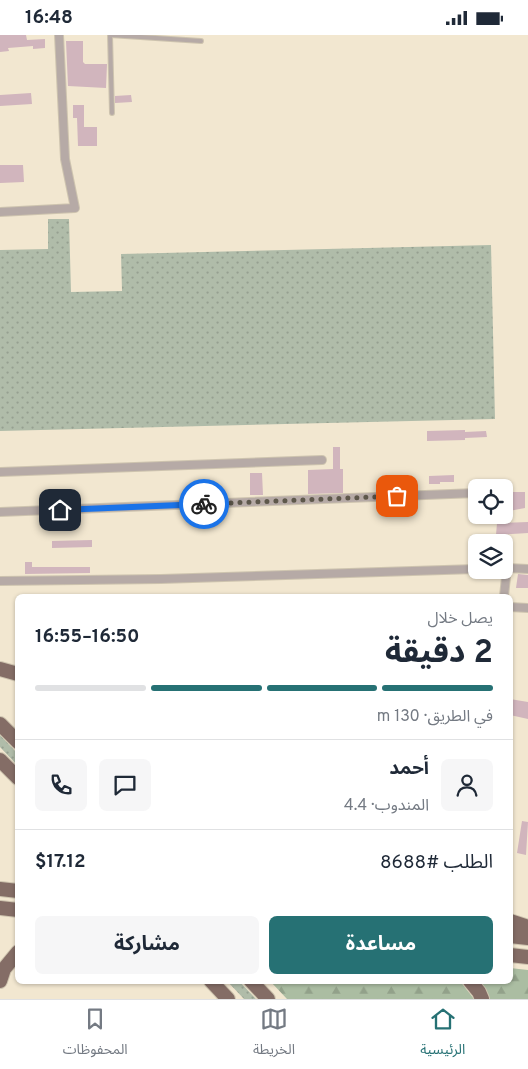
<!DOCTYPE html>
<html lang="ar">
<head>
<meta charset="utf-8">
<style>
  :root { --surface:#fff; --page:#f6f6f7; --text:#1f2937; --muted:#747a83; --line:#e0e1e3; --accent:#267174 }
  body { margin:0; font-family:Overpass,"Noto Sans Arabic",sans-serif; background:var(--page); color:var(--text); direction:rtl; height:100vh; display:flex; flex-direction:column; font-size:19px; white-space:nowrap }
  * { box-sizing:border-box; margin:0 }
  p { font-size:16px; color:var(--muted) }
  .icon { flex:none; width:28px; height:28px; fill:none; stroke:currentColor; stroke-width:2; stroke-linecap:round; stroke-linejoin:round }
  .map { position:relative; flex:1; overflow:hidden; direction:ltr }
  .details { position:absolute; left:15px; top:559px; width:498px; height:390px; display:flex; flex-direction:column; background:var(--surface); border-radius:8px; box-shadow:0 1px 4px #0004; direction:rtl }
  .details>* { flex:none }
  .buttons { position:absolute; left:468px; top:444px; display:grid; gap:10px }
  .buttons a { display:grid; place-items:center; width:45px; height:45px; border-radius:8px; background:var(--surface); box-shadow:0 1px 4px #0004; font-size:25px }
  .pin { position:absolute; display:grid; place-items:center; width:42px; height:42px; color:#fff; margin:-21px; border-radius:10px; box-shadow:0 2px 8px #0006 }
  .courier { position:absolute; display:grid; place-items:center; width:50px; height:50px; margin:-25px; border:4px solid #1a73e8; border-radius:50%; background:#fff; color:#222; box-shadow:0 1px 6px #0007 }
  .headline em { font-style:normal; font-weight:700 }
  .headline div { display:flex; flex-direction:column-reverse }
  .headline { display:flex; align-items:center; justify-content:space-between; height:85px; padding:0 20px }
  h1 { font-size:32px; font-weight:700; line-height:38px }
  .bar { display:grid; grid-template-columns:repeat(4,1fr); gap:8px 5px; align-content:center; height:60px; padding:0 20px }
  .bar i { height:6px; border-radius:4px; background:var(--line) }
  .bar .selected { background:var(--accent) }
  .bar p { grid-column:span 4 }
  .line { display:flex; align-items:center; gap:12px; padding:0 20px; border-top:1px solid var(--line) }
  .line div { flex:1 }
  .round { display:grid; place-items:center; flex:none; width:52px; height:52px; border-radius:8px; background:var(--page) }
  .button { display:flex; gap:10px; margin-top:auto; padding:10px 20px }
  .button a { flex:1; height:58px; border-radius:8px; background:var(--accent); color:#fff; font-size:20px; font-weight:700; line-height:58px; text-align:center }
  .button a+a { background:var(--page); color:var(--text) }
  .status { display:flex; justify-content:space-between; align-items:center; height:35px; padding:0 25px; background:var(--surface); direction:ltr }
  .status svg { height:14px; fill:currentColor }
  .tabs { display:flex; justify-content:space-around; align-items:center; height:70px; border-top:1px solid var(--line); background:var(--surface); font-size:14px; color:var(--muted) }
  .tabs a { display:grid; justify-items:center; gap:2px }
  .tabs .selected { color:var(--accent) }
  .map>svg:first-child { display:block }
</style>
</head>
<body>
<div class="status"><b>16:48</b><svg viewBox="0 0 49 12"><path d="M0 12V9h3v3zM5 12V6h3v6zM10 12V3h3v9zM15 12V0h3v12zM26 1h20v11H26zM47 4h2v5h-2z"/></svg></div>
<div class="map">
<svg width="528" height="964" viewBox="0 0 528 964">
  <defs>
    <pattern id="grass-dots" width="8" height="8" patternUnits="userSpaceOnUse" patternTransform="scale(1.25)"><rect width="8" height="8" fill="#b0bca9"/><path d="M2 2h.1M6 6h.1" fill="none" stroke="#96a090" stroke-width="1.8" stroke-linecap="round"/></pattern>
    <pattern id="forest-firs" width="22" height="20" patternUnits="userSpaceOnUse" patternTransform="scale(1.25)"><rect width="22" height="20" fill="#abbda2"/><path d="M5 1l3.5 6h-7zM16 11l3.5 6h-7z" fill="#92a18a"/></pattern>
  </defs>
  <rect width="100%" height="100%" fill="#f2e7d0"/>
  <path fill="url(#grass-dots)" d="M48 184H69L71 257 122 256 121 219 491 210 495 384 0 396V215L48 214Z
    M0 700 17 718V730L0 712Z
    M227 946H239L256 964H244Z"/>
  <path fill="url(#forest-firs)" d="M510 933 528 935V964H490L484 953 478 946H510Z
    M270 946H460L474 964H287Z"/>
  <path fill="#d1b5bd" d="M0 0H26L27 5 45 4V13L33 14V11L8 13 9 16 0 17Z
    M66 6H83V27L85 29H107L106 53 68 51Z
    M31 58 32 69 0 71V60Z
    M131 60 132 67 115 68V61Z
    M73 70H84V92H97V111H78L77 83H73Z
    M0 130H23L24 147 0 148Z
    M465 395V397L486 396 487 402 465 403V405L427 406V396Z
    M333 412H340V434H343V458L308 459V435L333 434Z
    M250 438H262L263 460H250Z
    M454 440V447H440V449H429V441Z
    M508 457H525V473L509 476Z
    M528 487V498L496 500 497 488Z
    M92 505V512L52 513V506Z
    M25 527H32V532H90V538L25 539Z
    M518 539 528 540V553H516Z
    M510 664 528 667V684L510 680Z
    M522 786 528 787 526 820 517 818Z"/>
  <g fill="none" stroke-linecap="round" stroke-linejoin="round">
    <defs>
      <path id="service" d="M110 0 201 6
        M110 0 112 78"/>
      <path id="minor" d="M0 177 75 173 65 124 59 0
        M0 437 322 425
        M0 477 476 458
        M0 546 161 544 476 534
        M504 561 507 533 528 534
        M510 572 528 573"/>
      <path id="trunk" d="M0 634 18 639
        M0 689 18 707
        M0 725 18 743
        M0 854 18 856
        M0 873 18 875
        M510 886 528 892
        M510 901 528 903
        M510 920 528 922
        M0 946 4 934 18 917
        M211 946 228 964
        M251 946 268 964
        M470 946 479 957 482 964"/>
    </defs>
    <use href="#service" stroke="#cec4af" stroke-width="6"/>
    <use href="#minor" stroke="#cec4af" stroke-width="10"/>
    <use href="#trunk" stroke="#cec4af" stroke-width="16"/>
    <use href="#service" stroke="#b6aaa6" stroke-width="4"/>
    <use href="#minor" stroke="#b6aaa6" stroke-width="8"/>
    <use href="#trunk" stroke="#846d66" stroke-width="14"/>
  </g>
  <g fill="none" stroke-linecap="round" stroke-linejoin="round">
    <path stroke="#5e584b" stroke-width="5" stroke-dasharray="0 9" d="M204 469 397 461"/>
    <path stroke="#1a73e8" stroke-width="6" d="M60 475 204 469"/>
  </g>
</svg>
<div class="buttons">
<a><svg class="icon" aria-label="locate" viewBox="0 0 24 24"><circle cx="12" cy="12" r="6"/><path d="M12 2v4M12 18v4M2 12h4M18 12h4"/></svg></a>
<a><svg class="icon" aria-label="layers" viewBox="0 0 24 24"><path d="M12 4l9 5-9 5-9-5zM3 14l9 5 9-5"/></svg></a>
</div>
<div class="pin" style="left:397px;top:461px;background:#ea580c"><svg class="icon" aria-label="bag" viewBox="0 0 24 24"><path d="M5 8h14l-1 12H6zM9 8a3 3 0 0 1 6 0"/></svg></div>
<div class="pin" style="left:60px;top:475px;background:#1f2937"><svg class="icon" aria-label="home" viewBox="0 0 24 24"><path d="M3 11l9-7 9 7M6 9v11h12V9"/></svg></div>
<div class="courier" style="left:204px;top:469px"><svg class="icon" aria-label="bike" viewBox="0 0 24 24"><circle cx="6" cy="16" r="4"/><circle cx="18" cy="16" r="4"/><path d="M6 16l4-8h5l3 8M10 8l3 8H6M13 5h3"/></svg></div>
<section class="details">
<div class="headline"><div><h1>2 دقيقة</h1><p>يصل خلال</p></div><em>16:50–16:55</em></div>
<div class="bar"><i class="selected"></i><i class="selected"></i><i class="selected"></i><i></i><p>في الطريق · 130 m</p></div>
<div class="line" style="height:90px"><a class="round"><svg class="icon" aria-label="person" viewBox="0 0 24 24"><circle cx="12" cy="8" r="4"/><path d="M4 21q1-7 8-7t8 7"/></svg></a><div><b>أحمد</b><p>المندوب · 4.4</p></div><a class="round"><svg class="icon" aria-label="chat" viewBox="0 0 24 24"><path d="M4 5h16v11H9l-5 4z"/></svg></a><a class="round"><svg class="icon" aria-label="phone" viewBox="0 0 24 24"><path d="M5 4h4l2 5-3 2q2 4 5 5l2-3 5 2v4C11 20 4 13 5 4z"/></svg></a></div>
<div class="line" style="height:65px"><div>الطلب #8688</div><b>$17.12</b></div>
<div class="button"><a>مساعدة</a><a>مشاركة</a></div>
</section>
</div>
<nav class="tabs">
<a class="selected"><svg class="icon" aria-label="home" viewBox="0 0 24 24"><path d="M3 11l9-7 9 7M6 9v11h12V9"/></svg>الرئيسية</a>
<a><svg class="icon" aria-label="map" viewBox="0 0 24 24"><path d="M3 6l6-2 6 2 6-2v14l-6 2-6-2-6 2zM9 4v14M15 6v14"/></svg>الخريطة</a>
<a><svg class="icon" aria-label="saved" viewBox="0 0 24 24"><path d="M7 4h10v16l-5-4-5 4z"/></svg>المحفوظات</a>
</nav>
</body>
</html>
